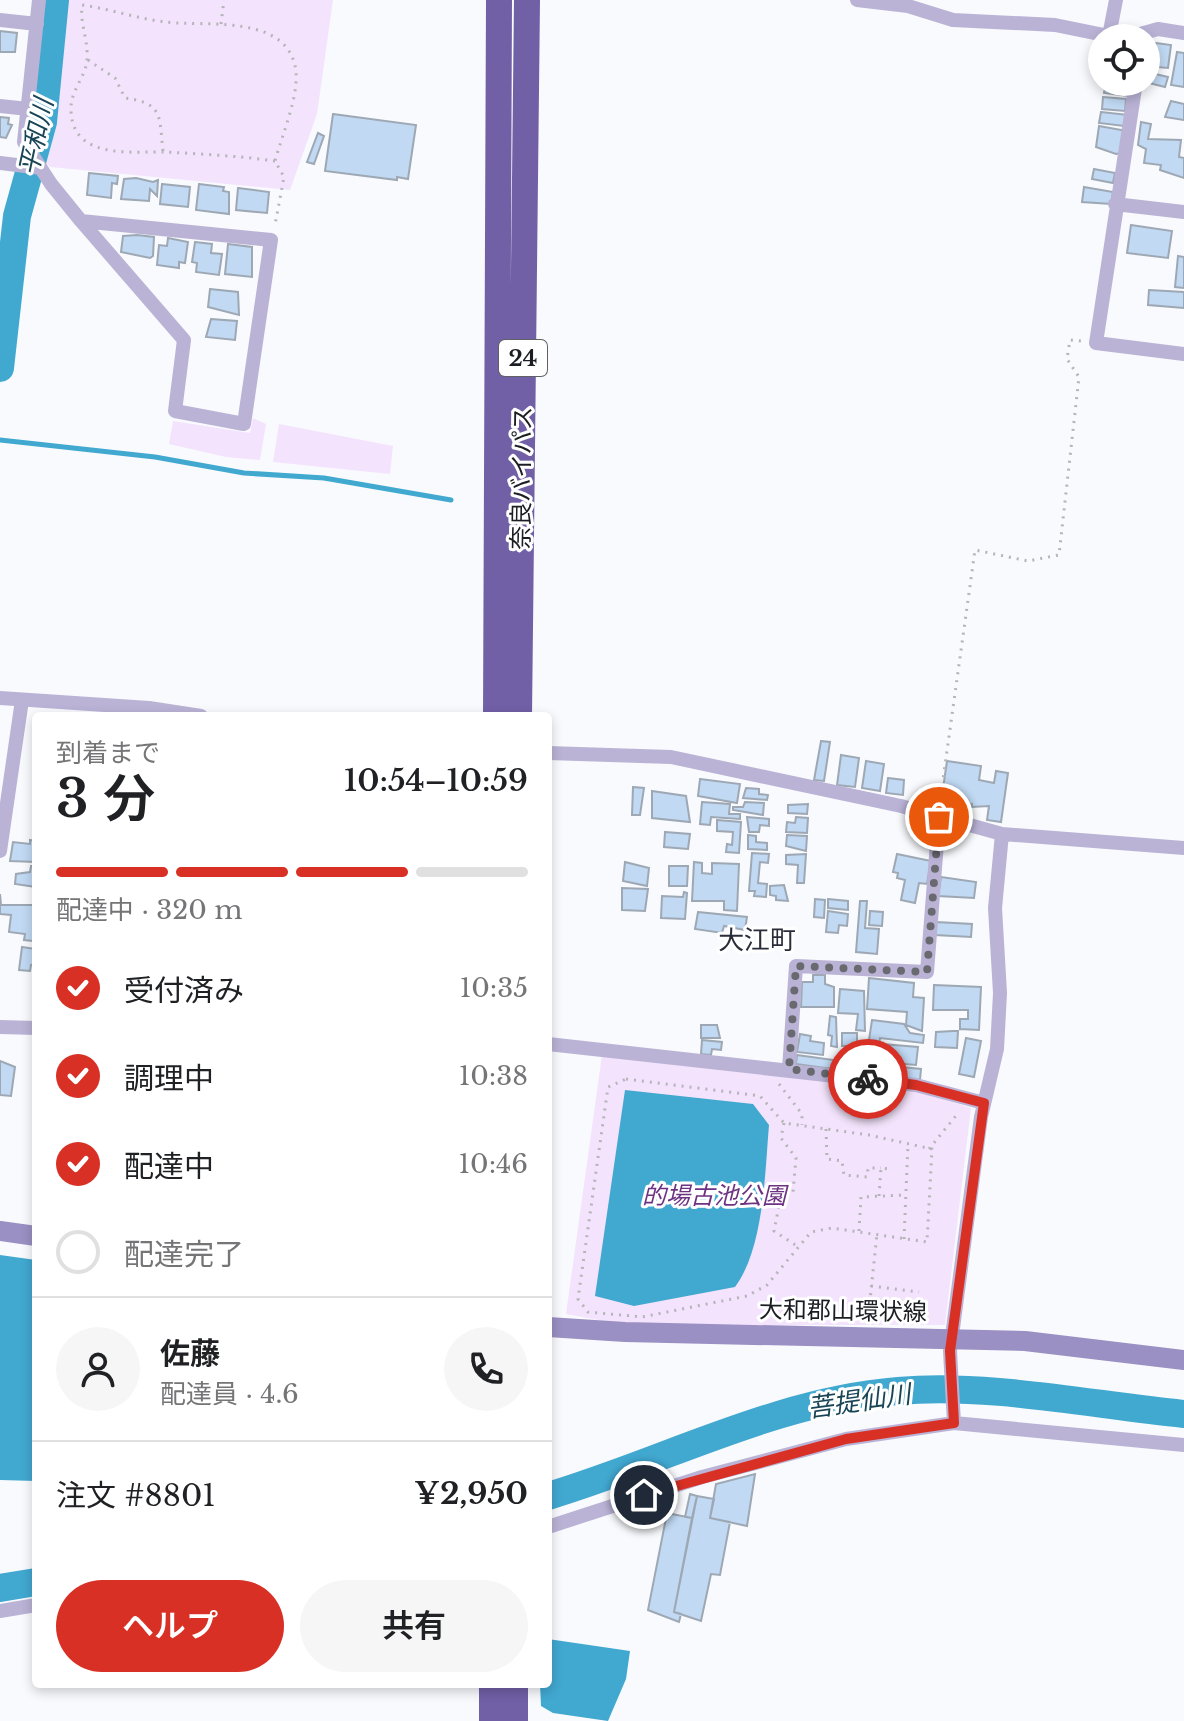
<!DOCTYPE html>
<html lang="ja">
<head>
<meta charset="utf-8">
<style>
  :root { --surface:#fff; --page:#f6f6f6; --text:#202124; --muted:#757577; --line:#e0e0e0; --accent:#d93025 }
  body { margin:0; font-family:"Libre Baskerville","Noto Sans JP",serif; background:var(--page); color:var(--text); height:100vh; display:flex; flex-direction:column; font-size:30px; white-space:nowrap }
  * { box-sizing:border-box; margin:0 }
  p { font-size:26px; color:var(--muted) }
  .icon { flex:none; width:44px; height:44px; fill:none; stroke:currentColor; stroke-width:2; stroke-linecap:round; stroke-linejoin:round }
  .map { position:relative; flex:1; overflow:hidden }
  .side { position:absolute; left:32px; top:712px; width:520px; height:976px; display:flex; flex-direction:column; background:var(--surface); border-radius:8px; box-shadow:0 4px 12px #0003 }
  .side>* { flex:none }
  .tools { position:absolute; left:1088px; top:24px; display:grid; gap:16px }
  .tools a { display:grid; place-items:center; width:72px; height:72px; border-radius:50%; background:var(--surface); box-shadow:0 4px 12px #0003; font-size:40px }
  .pin { position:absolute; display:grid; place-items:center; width:68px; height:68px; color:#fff; margin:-34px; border:4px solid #fff; border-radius:50%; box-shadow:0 2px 8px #0007 }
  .courier { position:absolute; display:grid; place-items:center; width:80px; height:80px; margin:-40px; border:6px solid #d93025; border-radius:50%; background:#fff; color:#222; box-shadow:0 2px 10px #0007 }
  .summary em { font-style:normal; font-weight:600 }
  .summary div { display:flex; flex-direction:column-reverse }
  .summary { display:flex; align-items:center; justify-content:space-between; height:136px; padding:0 24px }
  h1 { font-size:52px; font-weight:600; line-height:60px }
  .bar { display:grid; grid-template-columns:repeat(4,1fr); gap:12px 8px; align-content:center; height:96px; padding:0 24px }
  .bar i { height:10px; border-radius:6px; background:var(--line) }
  .bar .current { background:var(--accent) }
  .bar p { grid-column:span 4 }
  .line { display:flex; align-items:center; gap:20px; padding:0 24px; border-top:2px solid var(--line) }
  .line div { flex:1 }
  .round { display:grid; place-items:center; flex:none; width:84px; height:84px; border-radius:42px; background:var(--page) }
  ol { padding:0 24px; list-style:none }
  li { display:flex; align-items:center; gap:24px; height:88px }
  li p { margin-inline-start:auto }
  li .icon { padding:8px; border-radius:50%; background:var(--accent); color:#fff; stroke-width:4 }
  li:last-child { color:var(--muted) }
  li i { width:44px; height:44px; border:4px solid var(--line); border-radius:50% }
  .button { display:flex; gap:16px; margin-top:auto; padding:16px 24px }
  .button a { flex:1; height:92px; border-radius:48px; background:var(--accent); color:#fff; font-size:32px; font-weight:600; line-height:92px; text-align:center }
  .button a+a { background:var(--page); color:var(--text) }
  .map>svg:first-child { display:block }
</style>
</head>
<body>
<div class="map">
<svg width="1184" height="1721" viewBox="0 0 1184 1721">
  <rect width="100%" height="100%" fill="#f9fafd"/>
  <path fill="#f4e3fc" d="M62 0H333L317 114 290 190 50 167 46 163Z
    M253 418 266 424 260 460 226 457 169 444 173 421 250 433Z
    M279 424 393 446 390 474 273 462Z
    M602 1055 917 1091 971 1108 945 1325H625L566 1314Z"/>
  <path fill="#41a8d0" d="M625 1090 753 1104 769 1125C765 1172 764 1248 735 1287L634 1306 595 1296Z
    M0 1255 36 1260V1481L0 1480Z
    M548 1639 630 1651 626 1679 608 1721 553 1713 541 1706 540 1684H548Z"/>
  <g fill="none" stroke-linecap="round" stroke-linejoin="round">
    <path stroke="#41a8d0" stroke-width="5" d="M0 440 155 457 244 473 324 478 451 500"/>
    <path stroke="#41a8d0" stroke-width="28" d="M0 368 17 216 43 122 55 0
      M548 1496C665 1461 775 1401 898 1391 990 1383 1092 1405 1184 1414
      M0 1588 36 1582"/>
  </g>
  <path fill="#c1d9f3" stroke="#9da8b4" stroke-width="2" d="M0 31 17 33 15 52H0Z
    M1156 43 1171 45 1168 68 1146 66 1148 50 1155 51Z
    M1177 52 1184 53V87L1171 85Z
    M1147 72 1168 77 1165 87 1145 82Z
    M1106 82 1129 84 1128 96 1104 93Z
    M1103 97 1126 99 1125 111 1102 109Z
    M1171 101 1184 104V120L1165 117Z
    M1101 112 1129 115 1124 126 1099 123Z
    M333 114 416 125 408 179 397 177V180L325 171Z
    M0 117 9 118 8 124 12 125 6 138 0 137Z
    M1141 122 1151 124 1148 139 1181 140 1179 157 1184 158V178L1160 170 1161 165 1144 163 1146 149 1138 145Z
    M1099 126 1127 131 1123 153 1116 154 1096 147Z
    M318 133 324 136 314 164 307 162Z
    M1094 169 1115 173 1113 183 1092 179Z
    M89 173 118 176 117 184 112 183 111 198 87 195Z
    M136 178 153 182 158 180 157 196 150 189 149 201 121 199 124 179Z
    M162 184 190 187 188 207 160 204Z
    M199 184 224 187 223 191 229 192V214L196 210Z
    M1084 187 1113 192 1111 204 1082 202Z
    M238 188 269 192 267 213 236 210Z
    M1131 225 1172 231 1168 258 1127 253Z
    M137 235 154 237 153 256 150 258 121 252 123 236Z
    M168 238 188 242 185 263 179 262V268L157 265 159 245 167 246Z
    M195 242 212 244 211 253 222 254 219 275 196 272 197 263 192 262Z
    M228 244 252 247V277L225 274Z
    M1178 256 1184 257V288L1175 287Z
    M210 289 238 292 239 315 208 307Z
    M1149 290 1184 292V308L1148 305Z
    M211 319 237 321 235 340 206 337Z
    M821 741 830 742 824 781 814 780Z
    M841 755 859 758 855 787 837 785Z
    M866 761 884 764 880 791 862 788Z
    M947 761 981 766 979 780 994 783 996 771 1008 773 1001 822 987 820 989 806 972 807V804L953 801 952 811 940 809Z
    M888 778 904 780 903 795 886 793Z
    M700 779 740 784 737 803 698 796Z
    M633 787 644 788 640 815H632Z
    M746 788 759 789V794L768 795 767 800 743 798Z
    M652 791 686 796 690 822 652 818Z
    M702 802 730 804 729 814H740V819L711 817 710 825 700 824Z
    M745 802 764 803 763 815 733 810V807H743Z
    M808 804 807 814 788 813V805Z
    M747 817 769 819V826L760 825 759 832H749Z
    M796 817 808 818 807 833 786 832 787 822 795 823Z
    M717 820 741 822 739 853 726 852 727 844 732 845 733 832 717 831Z
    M665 832 690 834 688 849 664 847Z
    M748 835 756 836V842L767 843V850L748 849Z
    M787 835 807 836 806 851 786 846Z
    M30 840 36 841V862L10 861 13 842 30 844Z
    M752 853 769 854 768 863 760 862 758 883 767 884 766 897 754 896 755 891H749Z
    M806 854 804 883H797L798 865 786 864V855Z
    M897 854 931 861 927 884 919 883 915 903 901 900 905 880 897 878 898 873 893 872Z
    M625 862 649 868 647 886 623 881Z
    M694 862 702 863V873L712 874V863L739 864 737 911 724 910V901H692Z
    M31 866H36V887L15 884 16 874 30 872Z
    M669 866H688L687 886H669Z
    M941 877 976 882 974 898 938 896Z
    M784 885 788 901 776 900V896L770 895V886Z
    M622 888 648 889 645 911 622 910Z
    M684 892 687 893 685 919 661 918 662 896 683 897Z
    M0 894 1 905H36L33 941 24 940 25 934 9 932 11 915 0 914Z
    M815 899 825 900 824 918 814 917Z
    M828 899 848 901V910L828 908Z
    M860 901H867L865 928 879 929 877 954 856 952Z
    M828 911 848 914 847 926 839 925 838 933 826 932Z
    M870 911 883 912 882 926 869 925Z
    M698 912 747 917 745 930 724 926 722 933 695 929Z
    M936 922 972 924 971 937 935 935Z
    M22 947 36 949V966L31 965 30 971 19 970Z
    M813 975H825V984L834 987V1007H801L802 982H813Z
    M869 978 914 983 913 997 924 998 922 1031 906 1025 907 1012 867 1009Z
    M934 985 981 987 979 1030 960 1029V1019H968V1010H933Z
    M840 989 864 991 865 1031 856 1030 858 1014 838 1013Z
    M830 1016 836 1017 837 1047 831 1046 832 1036 828 1035Z
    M872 1020 904 1024 910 1033 924 1035 923 1043 880 1038 876 1075 864 1073Z
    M701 1025H717L720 1038H701Z
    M953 1031H958L957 1048 935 1047 936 1032Z
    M842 1033H857V1046H842Z
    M800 1034 811 1036 810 1041 824 1043 823 1055 797 1052Z
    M966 1038 981 1041 974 1077 959 1074Z
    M702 1040 722 1042 721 1050 712 1049 711 1055 701 1054Z
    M882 1044 918 1047 916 1065 880 1062Z
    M797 1055 841 1061 840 1070 796 1064Z
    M0 1061 15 1067 11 1096 0 1095Z
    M892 1066 921 1069 920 1080 891 1077Z
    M755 1474 747 1526 710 1518 716 1484Z
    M690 1494 697 1496 692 1518 685 1517Z
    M697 1496 714 1499 710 1518 730 1522 720 1575 711 1574 701 1621 674 1612Z
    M667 1513 692 1518 674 1612 681 1614 679 1622 648 1610Z"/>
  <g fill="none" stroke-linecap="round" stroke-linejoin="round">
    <path stroke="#b4b5b9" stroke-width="3" stroke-dasharray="2 6" stroke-linecap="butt" d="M221 24 224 0
      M88 60 115 78 125 98C164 103 159 117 163 151
      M275 161C240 156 201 154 165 152 134 151 72 161 71 110 70 90 87 76 87 58 88 38 80 25 82 5 111 9 138 19 166 22 205 27 290 13 296 72 298 99 282 135 275 161L284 177 275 225
      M940 801 975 550 1028 561 1059 555 1079 377 1067 359 1070 340 1082 341
      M626 1079 760 1096 784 1123 869 1135 932 1149 927 1242 832 1228 811 1232 767 1285 747 1296 642 1317 588 1312 578 1299 608 1087Z
      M779 1084 802 1114V1125
      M784 1123 781 1138 796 1158 793 1192 780 1201 774 1231 797 1246
      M826 1129 827 1159 842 1161 844 1175 867 1177 868 1168H881
      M929 1149 959 1112
      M879 1196 881 1168 888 1169
      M859 1231 861 1197 905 1195
      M904 1239 908 1144
      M871 1286 919 1292
      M868 1319 877 1234"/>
    <path stroke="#bab3d6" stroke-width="14" d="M39 0 24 142 51 184 81 221
      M857 0 908 6 953 20 1055 25 1109 36H1133L1158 29 1184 33
      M0 20 37 24
      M1109 36 1116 0
      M1136 82 1096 343 1184 354
      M0 106 28 109
      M0 163 41 168
      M1115 204 1184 212
      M81 221 271 240 244 424 175 411 184 340Z
      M0 698 149 708 201 716
      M548 753 671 757 901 806 1002 834 1184 848
      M0 851 22 700
      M0 1027 36 1028
      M548 1044 916 1085 984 1103
      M789 1069 796 966 927 972 939 817
      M954 1423 950 1351 981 1117 997 1049 1000 993 995 908 1002 834
      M548 1527 702 1477 846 1439 954 1423 1184 1445
      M0 1611 36 1605"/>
    <path stroke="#9b90c3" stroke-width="20" d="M0 1231 36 1236
      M548 1327 625 1332 1025 1341 1184 1360"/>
    <path stroke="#7260a7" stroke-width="26" d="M496 716 499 0
      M519 716 527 0
      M492 1721V1684
      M515 1721V1684"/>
  </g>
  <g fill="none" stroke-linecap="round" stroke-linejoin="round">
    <path stroke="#696a6f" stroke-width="8" stroke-dasharray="0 14.4" d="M868 1079 789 1069 796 966 927 972 939 817"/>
    <path stroke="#d93025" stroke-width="10" d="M644 1495 846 1439 954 1423 950 1351 984 1103 916 1085 868 1079"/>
  </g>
  <g text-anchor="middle" stroke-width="6" stroke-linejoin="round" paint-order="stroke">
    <rect fill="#fff" stroke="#5f6165" stroke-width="2" x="499" y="340" width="48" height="36" rx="6"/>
    <g font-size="22" font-weight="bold" fill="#1b1d23">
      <text x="523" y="366">24</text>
    </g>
    <g font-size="24" fill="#1b1d23" stroke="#fff">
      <text transform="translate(522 478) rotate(-89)" y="8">奈良バイパス</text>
      <text transform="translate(843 1311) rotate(1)" y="8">大和郡山環状線</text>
    </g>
    <g font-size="24" font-style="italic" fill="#6d3283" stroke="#fff">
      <text x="714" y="1204">的場古池公園</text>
    </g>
    <g font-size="26" font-style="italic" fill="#194556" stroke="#fff">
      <text transform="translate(36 137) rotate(-78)" y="9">平和川</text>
      <text transform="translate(859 1401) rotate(-8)" y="9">菩提仙川</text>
    </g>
    <g font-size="26" fill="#2a2d39" stroke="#fff">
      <text x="757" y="949">大江町</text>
    </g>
  </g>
</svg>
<div class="tools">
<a><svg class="icon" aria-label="locate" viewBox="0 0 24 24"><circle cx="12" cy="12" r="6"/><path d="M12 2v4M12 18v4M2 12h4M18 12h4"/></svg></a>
</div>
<div class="pin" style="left:939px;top:817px;background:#ea580c"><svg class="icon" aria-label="bag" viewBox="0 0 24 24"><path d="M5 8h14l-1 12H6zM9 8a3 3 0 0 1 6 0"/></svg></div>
<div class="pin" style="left:644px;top:1495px;background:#1f2937"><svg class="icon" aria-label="home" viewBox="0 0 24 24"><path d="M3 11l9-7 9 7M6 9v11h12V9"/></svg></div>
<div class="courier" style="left:868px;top:1079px"><svg class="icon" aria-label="bike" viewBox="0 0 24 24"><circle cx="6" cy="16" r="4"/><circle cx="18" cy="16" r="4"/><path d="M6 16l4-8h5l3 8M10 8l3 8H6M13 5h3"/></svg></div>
<section class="side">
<div class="summary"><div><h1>3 分</h1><p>到着まで</p></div><em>10:54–10:59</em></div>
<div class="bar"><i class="current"></i><i class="current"></i><i class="current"></i><i></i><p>配達中 · 320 m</p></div>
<ol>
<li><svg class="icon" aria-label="check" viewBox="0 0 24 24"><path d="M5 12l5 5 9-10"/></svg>受付済み<p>10:35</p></li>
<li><svg class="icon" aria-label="check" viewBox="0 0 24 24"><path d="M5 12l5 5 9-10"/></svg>調理中<p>10:38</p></li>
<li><svg class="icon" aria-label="check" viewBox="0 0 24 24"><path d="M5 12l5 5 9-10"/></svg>配達中<p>10:46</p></li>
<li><i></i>配達完了</li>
</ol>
<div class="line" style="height:144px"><a class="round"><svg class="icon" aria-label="person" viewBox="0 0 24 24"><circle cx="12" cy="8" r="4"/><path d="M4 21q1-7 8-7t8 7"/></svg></a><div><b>佐藤</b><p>配達員 · 4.6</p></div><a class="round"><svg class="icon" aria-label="phone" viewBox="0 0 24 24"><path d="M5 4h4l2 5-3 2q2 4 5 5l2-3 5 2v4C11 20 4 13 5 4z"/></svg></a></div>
<div class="line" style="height:104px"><div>注文 #8801</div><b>¥2,950</b></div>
<div class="button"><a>ヘルプ</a><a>共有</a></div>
</section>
</div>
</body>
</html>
